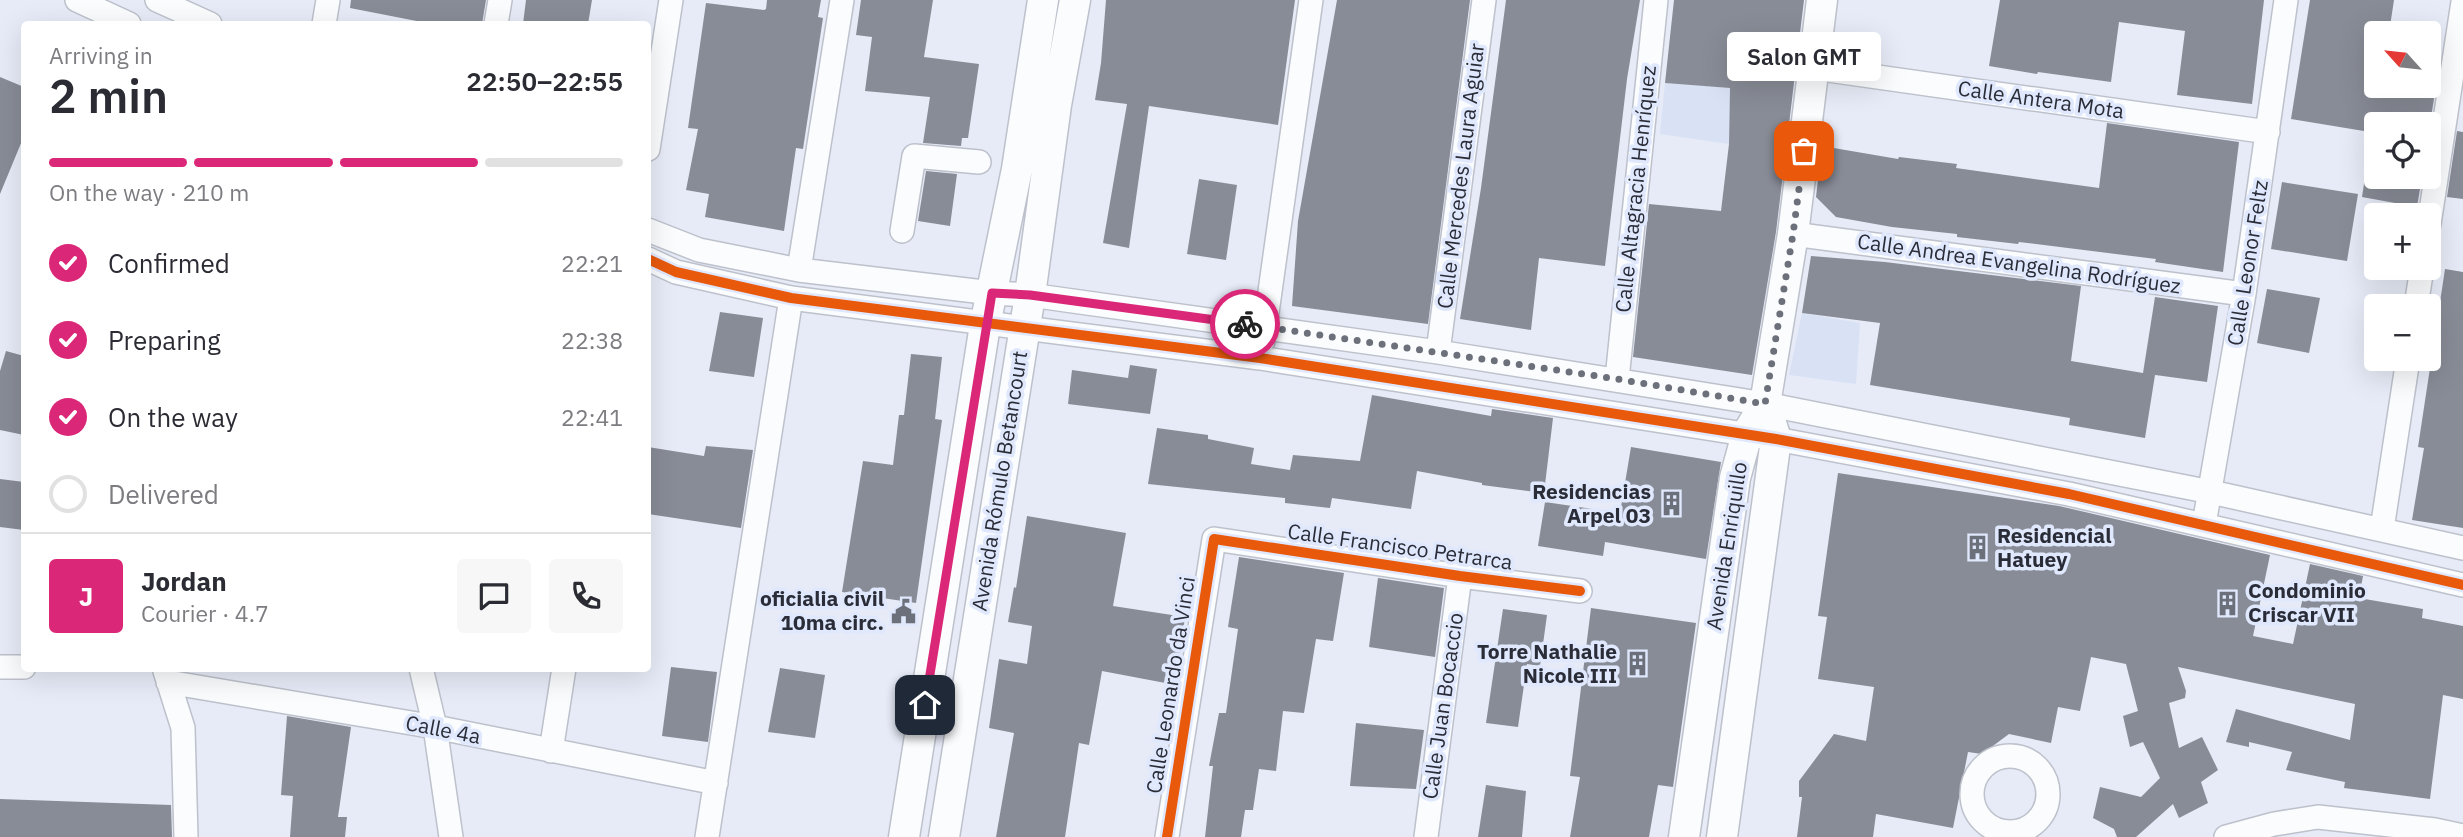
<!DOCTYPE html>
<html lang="en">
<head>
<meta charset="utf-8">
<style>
  :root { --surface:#fff; --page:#f7f7f7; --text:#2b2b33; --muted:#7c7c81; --line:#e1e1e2; --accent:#db2777 }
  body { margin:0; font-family:"IBM Plex Sans",sans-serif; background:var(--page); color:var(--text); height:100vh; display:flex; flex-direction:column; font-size:26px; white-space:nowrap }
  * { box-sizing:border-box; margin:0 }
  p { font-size:23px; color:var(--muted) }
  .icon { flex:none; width:38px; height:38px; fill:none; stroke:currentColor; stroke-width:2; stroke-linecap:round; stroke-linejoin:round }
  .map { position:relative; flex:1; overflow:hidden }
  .details { position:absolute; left:21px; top:21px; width:630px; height:651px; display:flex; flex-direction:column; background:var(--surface); border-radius:7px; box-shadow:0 7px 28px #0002 }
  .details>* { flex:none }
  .needle { width:46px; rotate:297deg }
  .fabs { position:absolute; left:2364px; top:21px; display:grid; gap:14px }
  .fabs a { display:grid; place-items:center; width:77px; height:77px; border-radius:7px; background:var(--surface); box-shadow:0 7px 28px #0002; font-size:35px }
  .pin { position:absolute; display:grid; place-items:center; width:60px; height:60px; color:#fff; margin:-30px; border-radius:14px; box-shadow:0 4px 10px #0006 }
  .courier { position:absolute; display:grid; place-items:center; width:70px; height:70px; margin:-35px; border:5px solid #db2777; border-radius:50%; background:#fff; color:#222; box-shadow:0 2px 9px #0007 }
  .bubble { position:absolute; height:49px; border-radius:7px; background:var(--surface); box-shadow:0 7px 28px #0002; font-size:23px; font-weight:600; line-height:49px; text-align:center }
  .head em { font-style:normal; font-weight:600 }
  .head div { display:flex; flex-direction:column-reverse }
  .head { display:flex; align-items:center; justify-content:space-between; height:119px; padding:0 28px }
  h1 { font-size:46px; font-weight:600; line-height:52px }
  .bar { display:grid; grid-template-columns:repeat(4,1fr); gap:10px 7px; align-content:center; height:84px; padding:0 28px }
  .bar i { height:9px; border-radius:5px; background:var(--line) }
  .bar .selected { background:var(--accent) }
  .bar p { grid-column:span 4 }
  .line { display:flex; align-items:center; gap:18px; padding:0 28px; border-top:2px solid var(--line) }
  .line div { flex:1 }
  .round { display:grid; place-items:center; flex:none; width:74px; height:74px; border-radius:7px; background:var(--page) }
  ol { padding:0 28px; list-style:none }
  li { display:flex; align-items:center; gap:21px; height:77px }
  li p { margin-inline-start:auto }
  li .icon { padding:7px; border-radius:50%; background:var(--accent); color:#fff; stroke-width:4 }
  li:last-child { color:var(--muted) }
  li i { width:38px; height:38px; border:4px solid var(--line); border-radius:50% }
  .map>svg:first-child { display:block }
</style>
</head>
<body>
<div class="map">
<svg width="2463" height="837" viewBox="0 0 2463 837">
  <rect width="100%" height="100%" fill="#e6ebf7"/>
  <path fill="#d9e1f5" d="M1665 83 1730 88 1729 144 1660 134Z
    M1802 313 1860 323 1856 384 1789 375Z"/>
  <path fill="#888c96" d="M351 0H486L482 24H432L350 8Z
    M526 0H592L588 24H523Z
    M767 0H821L818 17 823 18 803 149 796 148 784 231 705 217 709 194 686 190 698 129 688 128 706 3 764 10 766 9Z
    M861 0H933L924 57 979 64 968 138H962L961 146 923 143 930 97 865 91 872 37 856 35Z
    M1106 0H1295L1278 125 1149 106 1129 248 1103 243 1127 104 1095 100 1101 63Z
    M1337 0H1470L1428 324 1292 306 1298 221Z
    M1506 0H1640L1627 79 1605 266 1539 258 1531 330 1460 319 1481 188Z
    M1674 0H1804L1776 232 1752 375 1633 357 1649 204 1721 211 1729 144 1730 88 1665 83Z
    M2000 0H2264L2252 104 2177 95 2185 31 2119 22 2111 82 2038 72 2037 74 1989 66Z
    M2310 0H2394L2389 33H2376V86H2436L2430 124H2376V133L2291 119Z
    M0 77 24 87V136L0 194Z
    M2107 123 2239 142 2223 272 2155 262 2156 259 2019 242 2018 244 1957 237V234L1892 227 1836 217 1816 197 1822 146 1898 159 1899 157 1957 164 1956 168 2099 188Z
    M2457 131 2463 132V199L2447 197Z
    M926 171 957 174 950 226 918 221Z
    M2365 177H2422L2417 207 2362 197Z
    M1199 179 1237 185 1226 260 1187 254Z
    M2282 182 2358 194 2347 261 2271 249Z
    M1811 256 1885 262 2081 286 2071 361 2143 373 2155 297 2218 306 2207 382 2148 374 2155 375 2145 438 2069 425 2070 418 1870 385 1880 323 1802 313Z
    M2445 269 2463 272V528L2412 520 2424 448 2418 447Z
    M2267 289 2320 298 2309 353 2257 343Z
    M720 312 763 318 754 377 709 371Z
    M6 351 24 356V435L0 430V371Z
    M911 354 942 357 935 419 942 420 916 603 842 592 863 461 893 465 899 415H904Z
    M1130 365 1157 369 1150 414 1068 404 1072 370 1128 378Z
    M1372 395 1491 416 1492 409 1553 418 1544 493 1482 485V483L1417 471 1411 509 1332 498 1330 508 1285 503V498L1148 484 1157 428 1208 435V439L1254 448 1251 464 1290 470 1293 455 1360 461Z
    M706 446 753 450 741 528 648 514V447L704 456Z
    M1631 447 1721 462 1706 559 1605 542 1603 556 1538 546 1545 502 1620 513Z
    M1838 473 2059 506 2270 555 2253 636 2293 644 2310 564 2363 576 2359 598 2423 609 2422 618 2463 626V699L2443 695 2430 799 2344 788 2345 782 2286 770 2292 752 2249 742V747L2226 742 2236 709 2350 740 2355 704 2178 667 2186 691 2185 698 2169 703 2179 748 2202 737 2218 770 2201 782 2208 803 2179 818 2173 804 2136 837H2117L2114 829 2093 818 2100 787 2141 797 2160 778 2143 742 2130 747 2123 716 2138 711 2126 664 2091 657 2080 711 2058 707 2051 743 2009 734 1982 754 1968 752 1953 828 1876 814 1873 837H1797L1802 797H1799V781L1834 734 1866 741 1874 687 1818 679 1827 617 1818 616Z
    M0 479 24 482V530L0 527Z
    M1027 516 1126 533 1113 606 1185 617 1176 685 1102 671 1089 745 1079 743 1065 837H996L1014 733 989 728 999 659 1027 664 1032 626 1008 622 1014 587 1016 588Z
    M1239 557 1344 573 1333 641 1316 639 1304 713 1283 711 1276 771 1259 769 1253 810H1245L1241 837H1205L1213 766H1209L1219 713H1226L1238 629 1228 627Z
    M1378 578 1444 588 1435 657 1369 647Z
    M1591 608 1696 623 1673 787 1658 785 1649 837H1570L1580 777 1570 776Z
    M1503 609 1547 615 1540 666 1527 664 1518 727 1486 723Z
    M671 667 717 672 708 742 662 736Z
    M780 668 825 675 815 738 768 732Z
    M287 716 351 727 338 817H347L345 837H290L293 796 281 795Z
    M1356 723 1424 730 1416 789 1350 786Z
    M1486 785 1526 791 1522 837H1478Z
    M0 799 171 805 172 837H0Z"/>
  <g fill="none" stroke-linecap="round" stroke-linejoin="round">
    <defs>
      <path id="minor" d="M77 0 129 24
        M157 0 210 24
        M324 24 328 0
        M496 24 500 0
        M1814 68 2268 132
        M648 149 671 0
        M2429 224 2463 2
        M648 230 699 250 799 270 992 293 1030 295 1438 352 1765 404 2211 492 2463 548
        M902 231 914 156 979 162
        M1793 234 2244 294
        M648 259 676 272 791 298 1260 358 1776 439 2069 494 2463 585
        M799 270 842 0
        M2416 306 2422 268
        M1263 341 1311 0
        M1438 352 1484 0
        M1617 379 1656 0
        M2204 524 2244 294 2286 0
        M2382 529 2408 359
        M0 667H24
        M421 668 435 727 451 837
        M165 671 183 728 186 837
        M168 682 435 727 716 783
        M551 751 564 668
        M1972 794a38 38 0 1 1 76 0a38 38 0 1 1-76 0Z
        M707 837 791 298
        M1167 837 1214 539 1460 576 1580 591
        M1426 837 1460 576
        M2226 837 2274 824 2318 817 2435 830 2463 836"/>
      <path id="major" d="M904 837 985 325 1017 169 1043 0
        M944 837 1030 295 1056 105 1075 0
        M1684 837 1735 478 1747 434 1765 404 1793 234 1822 0
        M1722 837 1776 439 1765 404"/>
    </defs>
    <use href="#minor" stroke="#bdc1cb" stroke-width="26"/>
    <use href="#major" stroke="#bdc1cb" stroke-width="33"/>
    <use href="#minor" stroke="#fbfcfe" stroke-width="23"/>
    <use href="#major" stroke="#fbfcfe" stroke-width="30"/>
    <defs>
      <path id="cycleway" d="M648 259 676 272 791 298 1260 358 1776 439 2069 494 2463 585
        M1167 837 1214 539 1460 576 1580 591"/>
    </defs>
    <use href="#cycleway" stroke="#e0e8fd" stroke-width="15"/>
    <use href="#cycleway" stroke="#e8590c" stroke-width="10"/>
  </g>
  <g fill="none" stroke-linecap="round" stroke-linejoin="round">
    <path stroke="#6c707a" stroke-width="7" stroke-dasharray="0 12.6" d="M1245 324 1617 379 1765 404 1793 234 1804 151"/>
    <path stroke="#db2777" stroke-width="9" d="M925 705 992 293 1030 295 1245 324"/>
  </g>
  <defs>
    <symbol id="building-bare" viewBox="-9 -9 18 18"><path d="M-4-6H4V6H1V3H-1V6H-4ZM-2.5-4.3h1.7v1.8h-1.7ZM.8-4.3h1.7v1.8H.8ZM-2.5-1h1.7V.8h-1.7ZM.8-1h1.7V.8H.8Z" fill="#6c707a" stroke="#e0e8fd" stroke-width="2.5" paint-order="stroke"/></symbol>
    <symbol id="civic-bare" viewBox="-9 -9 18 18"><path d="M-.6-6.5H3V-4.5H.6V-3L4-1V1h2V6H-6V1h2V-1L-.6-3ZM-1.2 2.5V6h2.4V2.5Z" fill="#6c707a" stroke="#e0e8fd" stroke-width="2.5" paint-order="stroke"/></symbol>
  </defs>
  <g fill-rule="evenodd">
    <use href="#building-bare" x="1654" y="486" width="35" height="35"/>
    <use href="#building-bare" x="1960" y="530" width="35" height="35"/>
    <use href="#building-bare" x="2210" y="586" width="35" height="35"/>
    <use href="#civic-bare" x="886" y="594" width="35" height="35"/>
    <use href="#building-bare" x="1620" y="646" width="35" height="35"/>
  </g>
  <g text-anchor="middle" stroke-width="7" stroke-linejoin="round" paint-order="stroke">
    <g font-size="21" fill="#2a2d37" stroke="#e0e8fd">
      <text transform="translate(2041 100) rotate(8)" y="7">Calle Antera Mota</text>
      <text transform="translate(1461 176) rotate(-83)" y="7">Calle Mercedes Laura Aguiar</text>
      <text transform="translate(1636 189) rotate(-84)" y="7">Calle Altagracia Henríquez</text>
      <text transform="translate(2248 263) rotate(-81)" y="7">Calle Leonor Feltz</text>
      <text transform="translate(2019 264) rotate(8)" y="7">Calle Andrea Evangelina Rodríguez</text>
      <text transform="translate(1000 481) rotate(-81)" y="7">Avenida Rómulo Betancourt</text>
      <text transform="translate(1727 546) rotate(-81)" y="7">Avenida Enriquillo</text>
      <text transform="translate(1400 547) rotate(8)" y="7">Calle Francisco Petrarca</text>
      <text transform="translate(1171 685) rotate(-81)" y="7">Calle Leonardo da Vinci</text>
      <text transform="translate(1443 706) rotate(-82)" y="7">Calle Juan Bocaccio</text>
      <text transform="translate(443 730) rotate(11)" y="7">Calle 4a</text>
    </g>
    <g font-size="21" font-weight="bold" fill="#2a2d37" stroke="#e0e8fd" text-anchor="end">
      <text x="1651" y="499">Residencias<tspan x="1651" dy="24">Arpel 03</tspan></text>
      <text x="1997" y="543" text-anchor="start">Residencial<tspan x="1997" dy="24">Hatuey</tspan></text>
      <text x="2248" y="598" text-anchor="start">Condominio<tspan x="2248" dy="24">Criscar VII</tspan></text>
      <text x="884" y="606">oficialia civil<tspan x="884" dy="24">10ma circ.</tspan></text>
      <text x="1617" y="659">Torre Nathalie<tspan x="1617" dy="24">Nicole III</tspan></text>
    </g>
  </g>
</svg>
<div class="fabs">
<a><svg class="needle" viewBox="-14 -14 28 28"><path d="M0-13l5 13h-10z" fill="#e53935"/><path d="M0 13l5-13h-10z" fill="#7c7c81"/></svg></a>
<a><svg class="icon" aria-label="locate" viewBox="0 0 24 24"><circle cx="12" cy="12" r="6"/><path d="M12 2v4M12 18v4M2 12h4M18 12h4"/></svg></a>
<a>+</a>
<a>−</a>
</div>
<div class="pin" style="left:1804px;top:151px;background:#ea580c"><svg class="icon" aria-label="bag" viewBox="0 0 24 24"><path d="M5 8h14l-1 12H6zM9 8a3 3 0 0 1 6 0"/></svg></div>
<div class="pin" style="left:925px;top:705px;background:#1f2937"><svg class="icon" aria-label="home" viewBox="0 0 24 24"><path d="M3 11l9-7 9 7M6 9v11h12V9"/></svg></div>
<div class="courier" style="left:1245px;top:324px"><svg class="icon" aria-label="bike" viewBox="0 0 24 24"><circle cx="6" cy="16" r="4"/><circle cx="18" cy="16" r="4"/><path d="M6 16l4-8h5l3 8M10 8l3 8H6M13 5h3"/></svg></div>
<div class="bubble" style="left:1727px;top:32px;width:154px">Salon GMT</div>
<section class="details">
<div class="head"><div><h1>2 min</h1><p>Arriving in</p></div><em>22:50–22:55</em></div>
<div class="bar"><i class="selected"></i><i class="selected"></i><i class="selected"></i><i></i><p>On the way · 210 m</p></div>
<ol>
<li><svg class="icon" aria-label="check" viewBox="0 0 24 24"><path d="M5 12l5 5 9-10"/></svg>Confirmed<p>22:21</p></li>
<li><svg class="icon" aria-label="check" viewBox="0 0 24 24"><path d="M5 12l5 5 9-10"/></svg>Preparing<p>22:38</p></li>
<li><svg class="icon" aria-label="check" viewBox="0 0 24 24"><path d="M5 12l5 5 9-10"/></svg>On the way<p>22:41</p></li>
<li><i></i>Delivered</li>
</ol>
<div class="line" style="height:126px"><b class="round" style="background:var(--accent);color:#fff">J</b><div><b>Jordan</b><p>Courier · 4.7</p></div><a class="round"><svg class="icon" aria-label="chat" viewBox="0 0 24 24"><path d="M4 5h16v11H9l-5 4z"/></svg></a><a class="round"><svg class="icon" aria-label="phone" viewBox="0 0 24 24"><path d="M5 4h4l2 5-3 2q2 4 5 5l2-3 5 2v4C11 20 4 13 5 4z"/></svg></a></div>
</section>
</div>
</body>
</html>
